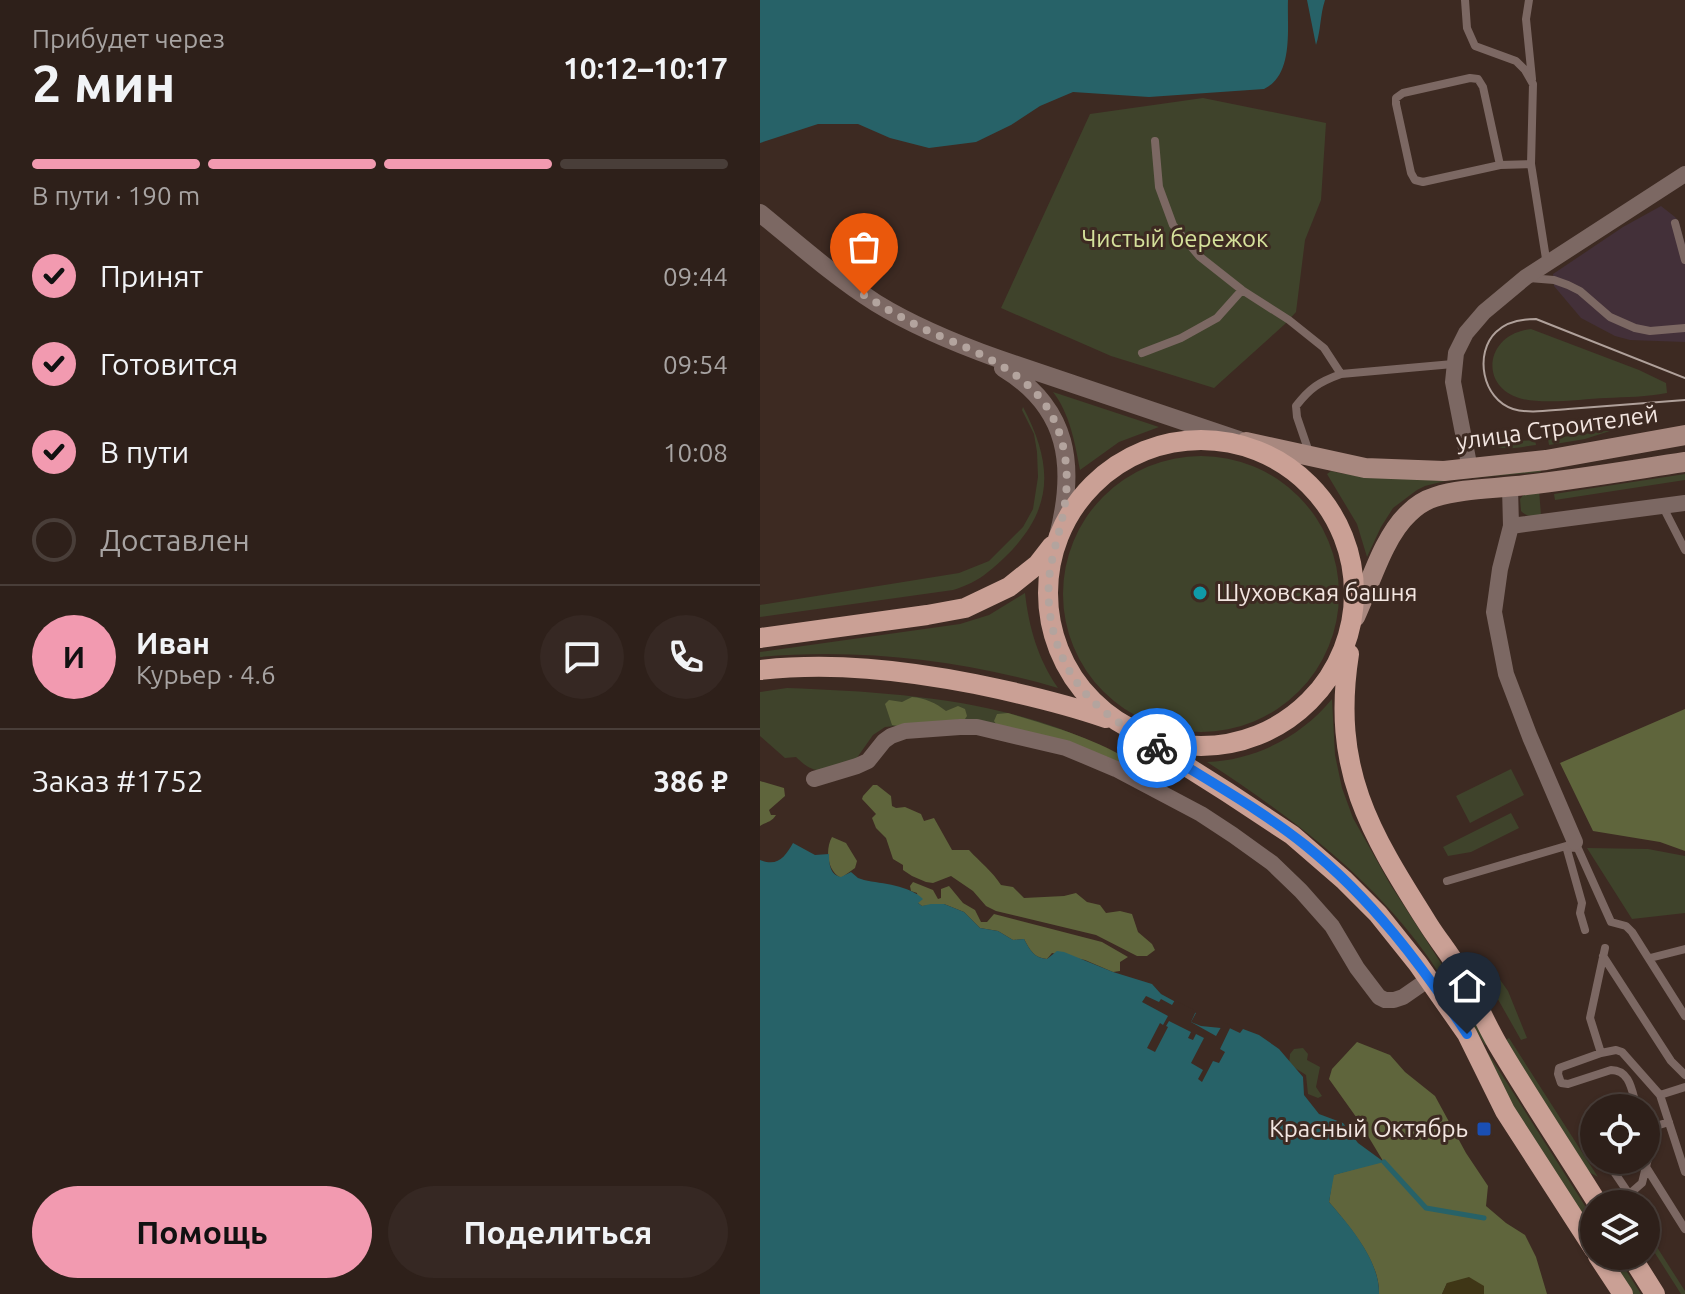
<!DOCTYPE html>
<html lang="ru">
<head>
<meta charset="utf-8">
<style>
  :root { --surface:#2e201a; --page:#362823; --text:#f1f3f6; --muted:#a7a3a2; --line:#493e39; --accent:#f29ab0 }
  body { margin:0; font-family:Ubuntu,sans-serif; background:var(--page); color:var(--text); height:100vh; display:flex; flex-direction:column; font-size:30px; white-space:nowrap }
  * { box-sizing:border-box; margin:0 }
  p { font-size:26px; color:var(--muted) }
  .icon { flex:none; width:44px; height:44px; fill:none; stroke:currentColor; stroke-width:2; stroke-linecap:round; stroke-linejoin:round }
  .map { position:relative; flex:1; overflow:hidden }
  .panel { display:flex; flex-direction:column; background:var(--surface); width:760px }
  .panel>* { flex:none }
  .tools { position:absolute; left:820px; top:1094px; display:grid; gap:16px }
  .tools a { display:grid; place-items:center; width:80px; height:80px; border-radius:50%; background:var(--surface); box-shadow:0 2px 6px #0004,0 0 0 2px var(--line); font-size:40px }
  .pin { position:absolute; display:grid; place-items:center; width:68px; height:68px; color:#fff; margin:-82px -34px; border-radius:50% 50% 50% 0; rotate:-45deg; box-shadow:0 0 8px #0007 }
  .pin .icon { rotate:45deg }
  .courier { position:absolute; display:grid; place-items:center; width:80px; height:80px; margin:-40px; border:6px solid #1a73e8; border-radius:50%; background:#fff; color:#222; box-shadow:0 2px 10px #0007 }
  .headline em { font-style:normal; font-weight:700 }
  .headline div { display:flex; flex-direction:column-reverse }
  .headline { display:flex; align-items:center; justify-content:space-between; height:136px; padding:0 32px }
  h1 { font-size:52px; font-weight:700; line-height:60px }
  .bar { display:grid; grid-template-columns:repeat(4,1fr); gap:12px 8px; align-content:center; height:96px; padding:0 32px }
  .bar i { height:10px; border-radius:6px; background:var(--line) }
  .bar .on { background:var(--accent) }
  .bar p { grid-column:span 4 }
  .line { display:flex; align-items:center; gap:20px; padding:0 32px; border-top:2px solid var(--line) }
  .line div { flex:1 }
  .round { display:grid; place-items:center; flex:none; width:84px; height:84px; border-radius:42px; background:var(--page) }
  ol { padding:0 32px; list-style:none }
  li { display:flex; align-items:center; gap:24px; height:88px }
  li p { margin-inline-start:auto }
  li .icon { padding:8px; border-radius:50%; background:var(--accent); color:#111; stroke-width:4 }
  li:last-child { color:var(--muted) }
  li i { width:44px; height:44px; border:4px solid var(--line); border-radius:50% }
  .cta { display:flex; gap:16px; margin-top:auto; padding:16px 32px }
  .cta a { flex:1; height:92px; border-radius:48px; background:var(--accent); color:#111; font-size:32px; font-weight:700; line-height:92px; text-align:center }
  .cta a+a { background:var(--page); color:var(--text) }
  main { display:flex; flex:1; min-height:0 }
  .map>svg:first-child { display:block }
</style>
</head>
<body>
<main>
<section class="panel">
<div class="headline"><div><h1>2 мин</h1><p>Прибудет через</p></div><em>10:12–10:17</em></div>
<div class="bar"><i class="on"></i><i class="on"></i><i class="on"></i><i></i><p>В пути · 190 m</p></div>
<ol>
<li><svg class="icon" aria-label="check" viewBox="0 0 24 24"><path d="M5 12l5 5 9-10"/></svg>Принят<p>09:44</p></li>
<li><svg class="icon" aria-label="check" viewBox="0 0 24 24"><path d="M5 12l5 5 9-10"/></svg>Готовится<p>09:54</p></li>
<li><svg class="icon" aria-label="check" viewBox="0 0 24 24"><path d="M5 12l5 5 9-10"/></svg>В пути<p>10:08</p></li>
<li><i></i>Доставлен</li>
</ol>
<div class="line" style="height:144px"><b class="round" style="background:var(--accent);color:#111">И</b><div><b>Иван</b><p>Курьер · 4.6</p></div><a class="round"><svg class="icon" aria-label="chat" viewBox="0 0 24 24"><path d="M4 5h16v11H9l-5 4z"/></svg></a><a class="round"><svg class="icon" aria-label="phone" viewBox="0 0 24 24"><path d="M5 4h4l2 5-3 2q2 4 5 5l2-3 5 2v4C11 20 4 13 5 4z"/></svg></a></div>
<div class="line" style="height:104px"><div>Заказ #1752</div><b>386 ₽</b></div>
<div class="cta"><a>Помощь</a><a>Поделиться</a></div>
</section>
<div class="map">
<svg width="925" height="1294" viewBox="0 0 925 1294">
  <rect width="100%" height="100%" fill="#3d2a22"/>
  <path fill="#433039" d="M901 206 915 217 919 222 925 244V342L870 340 855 336 821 318 794 286 793 274 799 270 863 227Z"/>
  <path fill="#3f432b" d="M443 98 566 123 561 200 545 240 536 312 525 324 454 388 351 356 241 308 330 114Z
    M771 329 879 370 906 383 907 393C887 397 866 397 846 398 822 399 782 405 759 398 719 386 725 334 771 329Z
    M293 392 399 427 359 442 320 470C315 443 310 414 293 392Z
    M263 407C294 466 294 510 244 558 227 574 216 583 193 590L0 617V605L199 573 229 561 263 527 273 509 278 477 277 452 274 434 262 410Z
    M853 430 825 439 789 445 788 439Z
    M775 440 776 445C759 447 742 452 727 443Z
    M303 594a138 138 0 1 1 276 0a138 138 0 1 1-276 0Z
    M780 469 781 472 689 480 665 486 657 490 633 508 621 527 607 557 597 524 567 474 571 471 585 474Z
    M925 474V480L795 500 794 494Z
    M779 490 781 515C773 516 768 518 761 511L760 499 765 493Z
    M265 593C269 628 278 659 298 688 202 660 100 648 0 657V652L200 624 229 615Z
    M27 688C132 692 243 699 339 745 357 754 376 762 391 777L194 720 125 727 113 735 94 762C67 769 58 779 36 757L25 758 0 736V692Z
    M572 699 575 755 582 788 593 818 630 884 731 1041 725 1045C703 1011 682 975 657 942 600 868 525 813 447 762 495 760 541 737 572 699Z
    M751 769 764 795 710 823 696 796Z
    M751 813 759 828 711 852 688 856 683 847Z
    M827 848 888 849 925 856V913L872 919Z
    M736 974 748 991 767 1038 761 1040 727 980Z
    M749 1038 838 1177 829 1172 744 1041Z
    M543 1048 548 1054 547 1060 560 1067 556 1087 562 1096 558 1098 548 1094 546 1075 529 1064 530 1054 534 1049Z
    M728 1053 834 1220V1234L721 1058Z
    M886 1230 925 1291V1294H921L886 1239Z
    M848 1256H857L881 1294H872Z"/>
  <path fill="#5f653c" d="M152 697C165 698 176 703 186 711L198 706 205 709 207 716 205 719 138 726 132 725 125 704 129 700 142 702Z
    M925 709V851L900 842 833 831 800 763Z
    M248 713C291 726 358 744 391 777L390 780 238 727 234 721 237 714Z
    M0 781 24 788 25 796 9 810 11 815H16C12 822 6 822 0 826Z
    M113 785H117L131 796 132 806 136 808 145 807 161 814 164 821 174 818 192 850H209C220 862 232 871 241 885L253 887 264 898 304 896 316 893 327 902 340 905 346 913 360 911 372 914 378 932 392 944 395 950 387 956H377L336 935 236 911 226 906 213 891 191 876 173 883 166 882 152 876 143 870V865L133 859 126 838 116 828 112 818 116 814 102 799 103 796Z
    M72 837 86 843 97 861 95 868 81 878C67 871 65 849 72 837Z
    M153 882 173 890 178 899 181 898V889L189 886 203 903 215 910 221 922H227L234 914 342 942 368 957 360 962V971L353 972 325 960 292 953 287 959C274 958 270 950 264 939L253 940 238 931 220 928 204 912 184 904 162 906 158 903 157 893 151 891 150 886Z
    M597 1042 630 1055 645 1072 675 1096 706 1153 728 1186 726 1206 746 1223 765 1235 776 1257 787 1294H724V1286L687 1283 682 1294H619C620 1261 590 1227 569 1202L573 1175 623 1161 599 1121 569 1079 572 1069Z"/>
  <path fill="#3f3616" d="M709 1277 724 1286V1294H682L687 1283Z"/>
  <path fill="#276268" d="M0 0H528C527 28 534 75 504 89L389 97 313 92 280 106 251 125 216 142 169 148 130 138 98 124H58L0 143Z
    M547 0H565C560 15 561 30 556 45Z
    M33 843 55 855 69 854C69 864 70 875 81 877L91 872 98 878 104 880C123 884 149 885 163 899L158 903 162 906 171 904H184L204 912 220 928 238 931 253 940 264 939C270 950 274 958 287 959L297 951 304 952 353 972 392 984 401 994 436 1013 431 1022 441 1026 461 1028 463 1025 480 1033 483 1029 499 1035 519 1049 543 1077 544 1095 559 1114 583 1123 598 1143 624 1162 574 1175 569 1202C590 1226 620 1261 619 1294H0V860C18 867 25 857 33 843Z"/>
  <path fill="#3d2a22" d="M386 996 399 1002 401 999 412 1005 415 1000 436 1011 431 1022 456 1036 464 1022 471 1026 460 1049 465 1052 459 1063 453 1061 442 1082 438 1079 443 1070 431 1063 444 1038 436 1034 433 1040 428 1038 431 1032 409 1021 406 1026 408 1027 395 1052 387 1048 400 1023 403 1025 408 1016 382 1002Z"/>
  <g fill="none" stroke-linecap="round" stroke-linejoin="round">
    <path stroke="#276268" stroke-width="5" d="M624 1162 666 1208 724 1218"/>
    <path stroke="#7c6863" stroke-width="8" d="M705 0 707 28 715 46 756 61 765 70 773 84 771 164 787 265
      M769 0 766 19 772 79
      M395 141 399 187 413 225 439 256 482 290 529 320 564 348 581 374 693 364
      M740 165 723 87 718 79 710 78 643 93 636 98V104L651 173 655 180 663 182 740 165 771 164
      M915 223 925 260
      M769 278 794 280 808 285 820 291 850 317 875 328 890 331 925 328
      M382 353 421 338 457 318 482 290
      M550 455 537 417 536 406C550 388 559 382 581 374
      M903 507 925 550
      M815 842 851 922 866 926 872 932 925 1016
      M806 846 822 903 820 913 825 930
      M687 881 806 846 816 848
      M845 948 830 1018 841 1053 856 1050 862 1052 900 1095
      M843 956 911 1061 925 1075
      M890 958 925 949
      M841 1053 799 1068 798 1074 801 1083 808 1084 851 1070C871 1070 872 1093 877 1108
      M925 1087 900 1095 925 1172
      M846 1160 869 1194
      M886 1167 925 1229
      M858 1204 882 1183 896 1126 909 1122"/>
    <path stroke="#7c6863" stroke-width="16" d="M710 469 693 382 696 353 706 333 724 312 766 277 925 174
      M750 487 751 526 740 569 734 612 746 674 770 737 815 842
      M751 526 925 503
      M54 779 97 766 108 761 124 741 131 736 145 731 200 727H217L306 748 356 769 441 814 473 835 512 863 541 891 572 926 597 968 619 997 625 1000H634L643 997 669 979"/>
    <path stroke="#7c6863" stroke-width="18" d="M0 213C38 244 75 277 116 303 155 327 197 344 239 359L479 440
      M243 368C309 408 316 466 298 536"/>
    <path stroke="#a8887f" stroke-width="20" d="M486 442 605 468 684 471 786 460 925 435
      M595 617C610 585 623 537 649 513 656 506 665 500 675 497 703 488 736 489 766 485 819 479 872 470 925 462"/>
    <path stroke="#caa095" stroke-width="20" d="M288 593a153 153 0 1 1 306 0a153 153 0 1 1-306 0Z
      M0 638 167 615 205 608 249 587 278 564 292 546
      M589 654C571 769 609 831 668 924 678 940 690 954 699 970 713 994 724 1021 738 1045 770 1099 805 1151 838 1204
      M0 670C72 662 143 670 215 684 259 693 303 703 346 718
      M391 744 467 792 532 835 584 880 618 914 658 964 707 1034 745 1111 834 1249
      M838 1256 863 1294
      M871 1256 895 1294"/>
    <path stroke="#b0a19b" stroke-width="2" d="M925 378 776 319C762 319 747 321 736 332 714 353 722 399 753 409 769 414 791 410 808 409 847 406 886 403 925 400"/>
  </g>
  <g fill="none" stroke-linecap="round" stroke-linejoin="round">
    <path stroke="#b3a49e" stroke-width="8" stroke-dasharray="0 14.4" d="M104 295C123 307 142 318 162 328 203 347 252 363 281 399 305 429 311 472 304 509 300 533 291 556 289 580 286 621 298 661 325 693 345 716 372 731 397 748"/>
    <path stroke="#1a73e8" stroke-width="10" d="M397 748C446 780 499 808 545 845 611 898 661 964 707 1034"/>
  </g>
  <circle fill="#0f9aa8" stroke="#3d2a22" stroke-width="3" cx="440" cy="593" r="8"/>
  <rect fill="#1a4fb4" stroke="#3d2a22" stroke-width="3" x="716" y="1121" width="16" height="16" rx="4"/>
  <g text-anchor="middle" stroke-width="6" stroke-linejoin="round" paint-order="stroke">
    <g font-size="24" fill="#d5e19b" stroke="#3d2a22">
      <text x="415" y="247">Чистый бережок</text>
    </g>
    <g font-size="24" fill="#f3e6e1" stroke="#3d2a22">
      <text transform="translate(797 428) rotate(-8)" y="8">улица Строителей</text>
    </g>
    <g font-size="24" fill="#f3e6e1" stroke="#3d2a22" text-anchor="start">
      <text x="456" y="601">Шуховская башня</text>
      <text x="708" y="1137" text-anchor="end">Красный Октябрь</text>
    </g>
  </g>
</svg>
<div class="tools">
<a><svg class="icon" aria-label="locate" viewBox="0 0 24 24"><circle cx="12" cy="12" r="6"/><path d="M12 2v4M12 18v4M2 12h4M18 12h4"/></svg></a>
<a><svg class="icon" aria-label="layers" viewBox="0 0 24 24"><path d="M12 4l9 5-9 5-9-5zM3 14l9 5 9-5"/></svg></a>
</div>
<div class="pin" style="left:104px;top:295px;background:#ea580c"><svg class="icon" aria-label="bag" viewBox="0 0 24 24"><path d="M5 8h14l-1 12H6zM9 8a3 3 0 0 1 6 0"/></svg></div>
<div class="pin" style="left:707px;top:1034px;background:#1f2937"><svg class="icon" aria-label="home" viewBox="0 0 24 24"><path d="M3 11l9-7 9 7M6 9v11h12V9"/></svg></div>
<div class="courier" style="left:397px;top:748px"><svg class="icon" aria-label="bike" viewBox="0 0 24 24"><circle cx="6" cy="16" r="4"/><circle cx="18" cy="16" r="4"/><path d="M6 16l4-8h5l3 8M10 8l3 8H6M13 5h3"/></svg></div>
</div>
</main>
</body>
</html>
